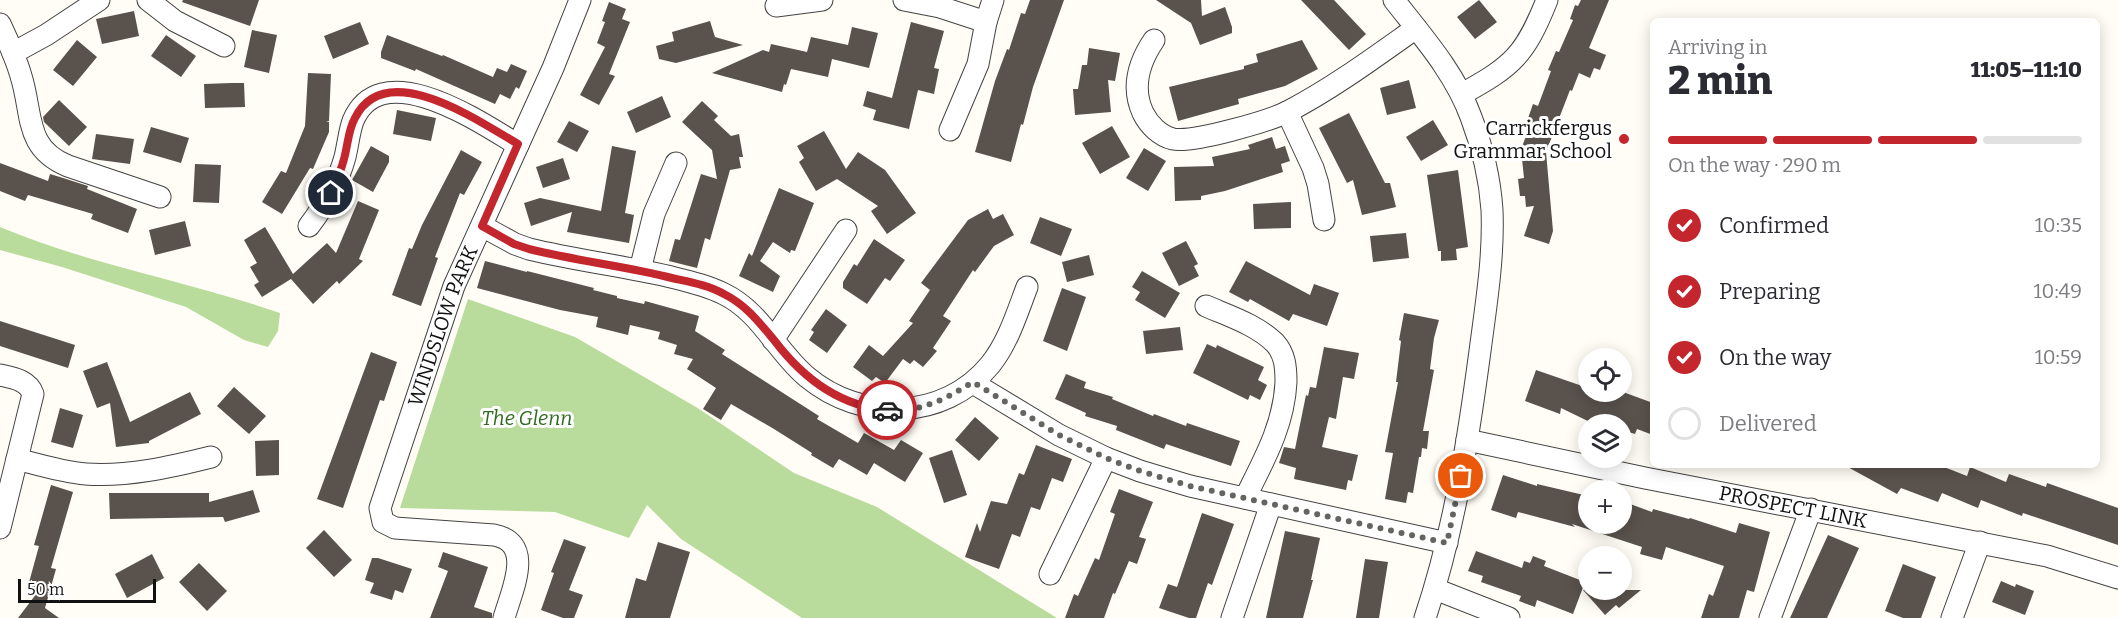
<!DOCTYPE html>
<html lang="en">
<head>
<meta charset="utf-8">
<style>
  :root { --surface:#fff; --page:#f2f2f3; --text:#2b2b33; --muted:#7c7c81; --line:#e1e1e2; --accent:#c4262e }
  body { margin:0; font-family:Bitter,serif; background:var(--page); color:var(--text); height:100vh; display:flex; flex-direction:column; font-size:22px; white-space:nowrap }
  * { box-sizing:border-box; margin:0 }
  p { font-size:20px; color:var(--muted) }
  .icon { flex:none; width:33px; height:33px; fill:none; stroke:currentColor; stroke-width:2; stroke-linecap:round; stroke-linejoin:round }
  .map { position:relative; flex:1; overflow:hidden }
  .details { position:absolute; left:1650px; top:18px; width:450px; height:450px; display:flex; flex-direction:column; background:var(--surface); border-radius:9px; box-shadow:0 3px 15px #0003 }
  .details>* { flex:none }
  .fabs { position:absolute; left:1578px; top:348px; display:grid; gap:12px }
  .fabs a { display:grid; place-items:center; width:54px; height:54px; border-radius:50%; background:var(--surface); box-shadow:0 3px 15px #0003; font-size:30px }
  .scale { position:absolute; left:18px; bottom:15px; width:138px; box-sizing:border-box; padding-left:6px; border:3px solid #111; border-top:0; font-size:16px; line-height:21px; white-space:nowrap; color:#111; -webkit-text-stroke:4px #fff; paint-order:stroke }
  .pin { position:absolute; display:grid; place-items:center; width:51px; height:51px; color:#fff; margin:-26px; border:3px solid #fff; border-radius:50%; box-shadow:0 2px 6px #0007 }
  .courier { position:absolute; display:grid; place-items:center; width:60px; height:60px; margin:-30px; border:4px solid #c4262e; border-radius:50%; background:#fff; color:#222; box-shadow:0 2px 8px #0007 }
  .head em { font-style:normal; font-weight:800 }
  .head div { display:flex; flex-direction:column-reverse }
  .head { display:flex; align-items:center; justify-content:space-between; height:102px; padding:0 18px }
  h1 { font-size:39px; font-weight:800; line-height:45px }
  .bar { display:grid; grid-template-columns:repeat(4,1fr); gap:9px 6px; align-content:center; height:72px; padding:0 18px }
  .bar i { height:8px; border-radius:4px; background:var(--line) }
  .bar .current { background:var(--accent) }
  .bar p { grid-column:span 4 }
  ol { padding:0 18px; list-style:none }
  li { display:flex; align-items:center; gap:18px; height:66px }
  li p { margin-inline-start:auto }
  li .icon { padding:6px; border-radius:50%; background:var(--accent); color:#fff; stroke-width:4 }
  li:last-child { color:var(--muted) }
  li i { width:33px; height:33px; border:3px solid var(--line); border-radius:50% }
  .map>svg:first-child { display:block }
</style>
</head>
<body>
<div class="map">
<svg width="2118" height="618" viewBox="0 0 2118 618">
  <rect width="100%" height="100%" fill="#fffdf5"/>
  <path fill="#b9dc9c" d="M0 227C90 265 188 281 280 313L278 331 268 347 244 340 186 307 62 267 0 250Z
    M468 299 575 337 696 407 794 473 877 507 1057 618H802L681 539 647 505 629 538 555 512 400 508Z"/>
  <path fill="#5a524d" d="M183 0H259L250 26 182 2Z
    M1030 0H1064L1033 87 1023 125 1021 124 1011 162 975 152 995 81 1007 49 1009 50 1021 13 1025 14Z
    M1156 0H1201L1202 16 1225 7 1232 27V33L1200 45 1191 23Z
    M1301 0H1334L1366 34 1349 50Z
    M1479 0 1497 22 1475 39 1457 17Z
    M1581 0H1609L1589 48 1606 55 1600 70 1594 68 1590 78 1579 73 1572 91 1570 90 1546 152 1553 231 1549 244 1524 236 1534 206 1526 207 1525 196H1520L1518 179 1524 178 1521 149 1530 126 1526 124 1533 104 1538 106 1551 71 1548 70 1556 51 1559 52 1573 20 1570 19 1575 5 1578 6Z
    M609 2 626 9 622 19 630 22 609 74 615 76 599 105 580 95 605 47 597 43 605 22 602 21Z
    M134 11 139 36 102 44 96 19Z
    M710 21 715 37 743 45 676 63 659 59 656 46 674 41 672 32Z
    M360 22 369 44 333 59 324 36Z
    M911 22 944 31 934 68 939 69 934 94 918 90 909 129 873 120 876 110 863 106 867 91 892 98Z
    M852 27 878 33 869 68 832 59 828 77 791 69 786 85 784 84 782 92 712 73 763 50 769 52 771 44 807 52 811 37 848 45Z
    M252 30 277 35 269 73 244 67Z
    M166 35 196 56 181 77 151 56Z
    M387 35 442 56 443 55 493 77 497 68 507 72 511 64 527 71 519 89 516 87 510 99 500 94 495 104 416 69 415 71 381 58V52Z
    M77 40 97 57 73 86 53 70Z
    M1302 40 1318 69 1285 86 1238 99 1239 104 1178 121 1169 87 1244 69V66L1258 62 1256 54Z
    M1089 48 1120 53 1115 81 1108 80 1111 112 1075 115 1073 89H1078L1082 65H1087Z
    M308 73 331 74 329 121H326L329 122V132L313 169 310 168 282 214 262 202 281 171 286 173 305 126Z
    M1409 80 1416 108 1387 115 1380 88Z
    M231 83H244L245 107 205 108 204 84Z
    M662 96 671 117 636 133 627 112Z
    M59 100 87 127 69 146 44 122 43 117Z
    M702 101 718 116 714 120 731 136 739 134 743 157H739L741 168 730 170 710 240 705 238 697 268 669 261 675 239 680 240 701 174 717 179 712 150 682 122Z
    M397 110 436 118 431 141 393 134Z
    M1349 113 1385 183H1390L1396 207 1362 215 1353 180 1347 183 1319 128Z
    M1433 120 1448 145 1421 161 1406 137Z
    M569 121 589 131 577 152 557 142Z
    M1112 126 1130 157 1100 174 1082 143Z
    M151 127 189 138 181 163 143 152Z
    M824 131 846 169 858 152 885 170 916 213 887 234 871 211 878 206 837 179 816 191 799 162 804 158 797 146Z
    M96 134 134 139 130 164 92 159Z
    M1272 137 1276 149 1285 146 1290 161 1281 164 1283 172 1225 191 1201 196V200L1175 201 1174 167 1214 166 1212 157 1250 149 1248 145Z
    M371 146 389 156V162L373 192 352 180Z
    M612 146 636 151 625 213 634 215 629 243 567 232 572 212 531 226 524 203 540 198 601 211Z
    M1144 148 1166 161 1148 191 1126 178Z
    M461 150 482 162 464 195 460 193 435 257 438 258 421 306 392 295 409 248 412 249 422 225Z
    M563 158 570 179 543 188 536 167Z
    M0 163 48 181 50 174 63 178 88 186 87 189 137 209 128 233 91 219 93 214 28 195 25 201 0 191Z
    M195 164 221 165 219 203 193 202Z
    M1458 170 1468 247 1456 249 1457 260 1441 261V251H1438L1427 175Z
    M779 188 814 203 795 251 791 250 790 253 773 242 760 261 780 276 773 292 739 276 749 253 752 256Z
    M358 201 379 210 359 259 363 261 339 284 337 281 313 304 291 279 262 297 254 285 259 282 250 267 257 263 244 240 265 227 293 274 327 243 336 253Z
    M1291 202V228L1254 229 1253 204Z
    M988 209 993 219 1003 214 1014 235 994 246 975 272 973 270 945 313 943 316 951 321 933 348 937 351 923 367 914 360 910 364 903 359 885 383 876 377 872 381 853 367 869 345 883 356 913 323 909 321 930 290 921 283 968 220Z
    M1040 217 1072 229 1061 256 1030 243Z
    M185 221 191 246 155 255 149 230Z
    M1406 233 1409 258 1373 262 1370 236Z
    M874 239 905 260 890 281 885 278 867 304 843 288V282L854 264 857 266Z
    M1186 241 1198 264 1194 266 1199 276 1179 286 1162 253Z
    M1089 255 1094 275 1067 282 1062 262Z
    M485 261 527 272V271L594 288 593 290 617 296V298L644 304 645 301 699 316 695 331 725 350 722 354 819 416 817 419 858 443 864 433 894 450 901 440 923 453 905 482 874 463 867 475 839 459 833 468 811 455 812 453 774 429 731 404 721 420 703 409 716 388 687 369 693 359 674 354 677 345 658 339 660 332 630 325 628 335 596 327 598 317 560 310 477 288Z
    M1246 261 1310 295 1314 284 1339 293 1327 326 1293 314 1289 321 1250 299 1248 302 1229 292Z
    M1142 271 1180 293 1165 318 1135 300 1140 292 1132 287Z
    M1062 288 1086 297 1067 351 1043 341Z
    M826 309 847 325 827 353 809 340 814 332 811 330Z
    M1404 313 1439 320 1434 338 1430 369 1434 370 1423 431H1429L1427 449 1422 448 1421 457H1419L1413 493 1408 492 1406 503 1385 499 1393 453 1385 452 1398 382H1396L1401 341 1399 340Z
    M0 321 75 345 68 368 0 346Z
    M1180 327 1183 350 1146 354 1143 331Z
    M1207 344 1216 348 1217 345 1264 367 1258 380 1267 385 1260 400 1250 395 1248 400 1193 373Z
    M1324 347 1359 353 1354 379 1343 377 1336 419 1329 417 1322 447 1358 455 1352 481 1348 480 1346 490 1294 479 1296 468 1279 463 1284 447 1295 449 1306 395 1308 396 1310 387 1316 388Z
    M371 352 397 362 384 401 380 400 343 508 317 499Z
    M107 362 130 422 190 392 201 414 149 441V443L116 447 110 403 97 408 83 371Z
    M1536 370 1588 388V392H1623L1653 403V435L1637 429 1635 434 1622 430V424H1594L1561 408 1560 414 1525 401Z
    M1066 374 1086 382 1084 388 1113 397 1112 399 1153 416 1154 414 1186 426 1187 423 1240 441 1231 466 1166 444 1164 449 1116 430 1117 426 1085 416 1086 413 1055 399Z
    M234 387 266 416 249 434 217 406Z
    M60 408 83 415 73 448 51 442Z
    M975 417 999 438 979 461 955 440Z
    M279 440V475L256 476 255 441Z
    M1036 445 1072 459 1063 482 1052 478 1040 510 1031 507 1020 537 1012 534 999 569 965 557 977 523 980 532 991 501 1007 504 1019 473 1024 475Z
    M952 450 967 495 944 503 929 458Z
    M1844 465H1939L1967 476 1970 467 2006 482 2009 474 2046 487 2047 483 2118 508V545L2023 513 2022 516 1981 500 1978 508 1942 493 1938 502 1901 488 1897 494Z
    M1503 475 1537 486V484L1588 496V524H1622V501L1652 512 1653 509 1689 519 1690 518 1736 533 1739 523 1770 532 1754 592 1747 590 1739 618H1701L1709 594 1713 596 1724 566 1666 547 1662 560 1640 554 1642 547 1572 524 1575 527 1518 512 1516 518 1491 510Z
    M51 485 73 492 51 568 56 569 45 608 59 618H18L40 589 28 586 39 546 34 545Z
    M1119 489 1153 502 1139 537 1146 539 1137 564 1129 561 1115 594 1113 593 1104 618H1065L1074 594 1078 596 1095 558 1099 560 1115 514 1110 512Z
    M253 490 260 512 225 522 223 517 110 519 109 493H209V502Z
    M1202 513 1234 524 1212 585 1208 583 1196 618H1189L1159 608 1168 584 1177 587Z
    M324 530 352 560 334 577 306 548Z
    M1285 531 1320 538 1311 580H1313L1303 618H1266Z
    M1828 535 1859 548 1833 605 1827 618H1790Z
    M564 539 586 547 569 590 583 595 574 618H563L541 610 554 573 551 572Z
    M658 542 690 552 670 618H625L636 578 646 581Z
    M1476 551 1522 568 1524 561 1530 563 1533 556 1546 561 1544 566 1585 582 1573 614 1537 600 1535 607 1519 601 1521 596 1481 582 1483 576 1468 571Z
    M443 552 488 567 474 607 492 613V618H430L448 571 438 567Z
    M152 554 164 578 127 598 115 574Z
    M372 558H378L412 569 403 593 395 590 392 600 370 593 374 583 365 580Z
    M1365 559 1388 562 1379 618H1356Z
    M199 563 227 591 207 611 179 582Z
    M1903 564 1936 577 1921 618H1903L1885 611Z
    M2001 581 2015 587 2016 584 2034 591 2025 615 1992 602Z
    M1583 590H1641L1619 608 1616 605 1605 615Z"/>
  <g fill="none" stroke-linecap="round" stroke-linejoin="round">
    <defs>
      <g id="minor">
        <path d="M148 0 175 21 224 46"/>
        <path d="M904 0 940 7 986 22"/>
        <path d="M1394 0C1423 37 1455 73 1471 117 1482 146 1490 180 1492 210 1494 257 1486 305 1480 351 1468 441 1454 532 1425 618"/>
        <path d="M776 6 822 0"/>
        <path d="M0 24C8 41 16 58 21 76 33 114 24 148 68 166L160 197"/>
        <path d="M1154 40C1139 62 1131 87 1143 113 1149 125 1160 136 1173 139 1193 143 1270 121 1289 111 1333 88 1375 57 1416 28"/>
        <path d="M13 53 46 35 99 0"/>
        <path d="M1462 94C1513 66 1525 55 1547 0"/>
        <path d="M1287 112 1313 168 1318 184 1324 220"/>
        <path d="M950 130 978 64 986 22 993 0"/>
        <path d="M309 226C325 205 338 183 345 157 348 145 349 132 353 121 381 54 480 122 518 145"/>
        <path d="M482 226 515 244 529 249C575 260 622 266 667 276 687 281 706 285 724 294 761 312 776 351 807 377 861 422 944 421 990 365 1008 343 1017 313 1027 287"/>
        <path d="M640 270 654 214 676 163"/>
        <path d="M1206 306C1229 316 1257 325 1275 343 1285 354 1286 367 1286 382 1284 425 1264 460 1245 498"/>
        <path d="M773 340 846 230"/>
        <path d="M0 375C13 378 28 380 33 394L0 528"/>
        <path d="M973 383 1059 435 1106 458 1140 471 1190 486 1447 543"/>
        <path id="s1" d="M1467 440 1645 478 2047 556 2118 578"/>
        <path d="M17 459C40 465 63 472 86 474 127 477 171 467 211 457"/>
        <path d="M1050 574 1106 458"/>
        <path d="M1435 589 1509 618"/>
        <path id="s2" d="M504 618C511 592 536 543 494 535L395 528 383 522 380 508 454 286 553 68 580 0"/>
        <path d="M1232 618 1271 504"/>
        <path d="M1770 618 1811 509"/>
        <path d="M1952 618 1980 542"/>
      </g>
    </defs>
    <use href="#minor" stroke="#444" stroke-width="23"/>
    <use href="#minor" stroke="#fff" stroke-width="21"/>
  </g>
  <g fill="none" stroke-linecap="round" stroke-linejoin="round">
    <path stroke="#646461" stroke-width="6" stroke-dasharray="0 10.8" d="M887 410C919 413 946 399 973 382L1059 435 1106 458 1140 471 1190 486 1447 543 1461 476"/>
    <path stroke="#c4262e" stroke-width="8" d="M331 193C336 182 341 171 344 159 348 145 348 130 355 118 386 56 480 122 518 144L482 226 514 244 529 249C576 261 625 266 672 278 690 282 708 285 724 294 746 305 759 322 774 340 802 377 839 406 887 410"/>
  </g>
  <circle fill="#c4262e" stroke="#fff" stroke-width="2" cx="1624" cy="139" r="6"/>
  <g text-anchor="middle" stroke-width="6" stroke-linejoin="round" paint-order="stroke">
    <g font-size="20" fill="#111" stroke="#fff" text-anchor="end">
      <text x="1612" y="135">Carrickfergus<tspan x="1612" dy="23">Grammar School</tspan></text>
    </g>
    <g font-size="20" fill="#111" stroke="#fff">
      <text dy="7" stroke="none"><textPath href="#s2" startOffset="417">WINDSLOW PARK</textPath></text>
      <text dy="7" stroke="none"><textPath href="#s1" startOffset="333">PROSPECT LINK</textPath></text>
    </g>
    <g font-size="20" font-style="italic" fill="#2f6b1f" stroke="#fff">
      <text x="527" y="425">The Glenn</text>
    </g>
  </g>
</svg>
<div class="fabs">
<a><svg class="icon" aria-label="locate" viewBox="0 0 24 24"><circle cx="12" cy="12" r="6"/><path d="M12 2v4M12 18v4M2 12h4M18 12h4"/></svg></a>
<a><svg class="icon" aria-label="layers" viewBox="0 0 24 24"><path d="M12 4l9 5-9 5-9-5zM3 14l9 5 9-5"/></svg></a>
<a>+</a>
<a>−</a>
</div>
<div class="scale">50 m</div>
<div class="pin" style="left:1461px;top:476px;background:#ea580c"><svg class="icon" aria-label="bag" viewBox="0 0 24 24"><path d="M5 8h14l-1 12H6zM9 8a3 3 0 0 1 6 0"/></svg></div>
<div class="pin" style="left:331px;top:193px;background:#1f2937"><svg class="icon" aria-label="home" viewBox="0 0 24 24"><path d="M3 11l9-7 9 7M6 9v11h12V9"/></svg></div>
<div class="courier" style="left:887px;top:410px"><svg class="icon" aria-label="car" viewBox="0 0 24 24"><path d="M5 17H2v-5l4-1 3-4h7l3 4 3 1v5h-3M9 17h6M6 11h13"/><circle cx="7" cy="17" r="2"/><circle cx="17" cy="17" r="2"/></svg></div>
<section class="details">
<div class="head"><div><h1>2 min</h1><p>Arriving in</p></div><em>11:05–11:10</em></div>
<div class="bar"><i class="current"></i><i class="current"></i><i class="current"></i><i></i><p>On the way · 290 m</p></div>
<ol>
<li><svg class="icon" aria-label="check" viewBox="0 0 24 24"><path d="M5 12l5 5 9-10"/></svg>Confirmed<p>10:35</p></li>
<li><svg class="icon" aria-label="check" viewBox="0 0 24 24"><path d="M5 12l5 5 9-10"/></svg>Preparing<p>10:49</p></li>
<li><svg class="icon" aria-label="check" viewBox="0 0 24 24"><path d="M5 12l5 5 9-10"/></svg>On the way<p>10:59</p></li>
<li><i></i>Delivered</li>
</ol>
</section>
</div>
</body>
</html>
